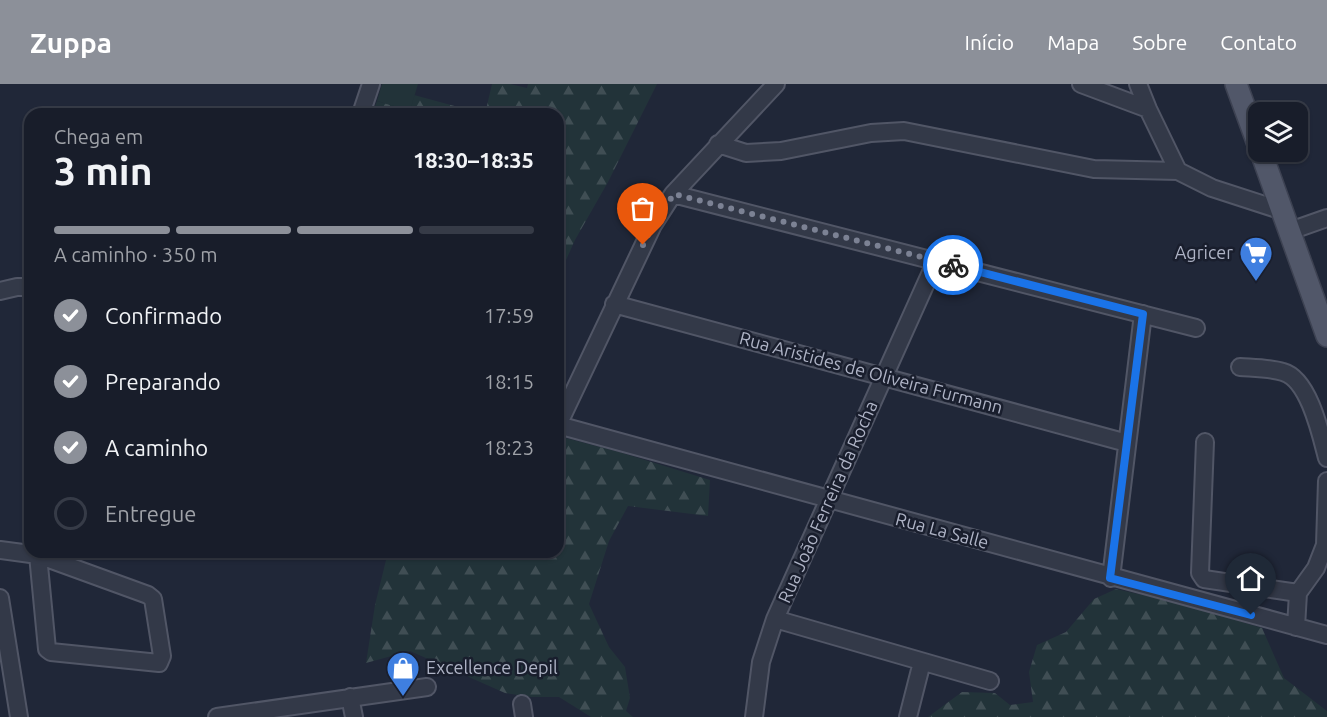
<!DOCTYPE html>
<html lang="pt">
<head>
<meta charset="utf-8">
<style>
  :root { --surface:#181d2a; --page:#212632; --text:#f1f3f6; --muted:#9fa2a8; --line:#363b47; --accent:#8c9099 }
  body { margin:0; font-family:Ubuntu,sans-serif; background:var(--page); color:var(--text); height:100vh; display:flex; flex-direction:column; font-size:22px; white-space:nowrap }
  * { box-sizing:border-box; margin:0 }
  p { font-size:20px; color:var(--muted) }
  .icon { flex:none; width:33px; height:33px; fill:none; stroke:currentColor; stroke-width:2; stroke-linecap:round; stroke-linejoin:round }
  .map { position:relative; flex:1; overflow:hidden }
  .drawer { position:absolute; left:24px; top:24px; width:540px; height:450px; display:flex; flex-direction:column; background:var(--surface); border-radius:18px; box-shadow:0 2px 4px #0004,0 0 0 2px var(--line) }
  .drawer>* { flex:none }
  .fabs { position:absolute; left:1248px; top:18px; display:grid; gap:12px }
  .fabs a { display:grid; place-items:center; width:60px; height:60px; border-radius:12px; background:var(--surface); box-shadow:0 2px 4px #0004,0 0 0 2px var(--line); font-size:30px }
  .pin { position:absolute; display:grid; place-items:center; width:51px; height:51px; color:#fff; margin:-62px -26px; border-radius:50% 50% 50% 0; rotate:-45deg; box-shadow:0 0 6px #0007 }
  .pin .icon { rotate:45deg }
  .courier { position:absolute; display:grid; place-items:center; width:60px; height:60px; margin:-30px; border:4px solid #1a73e8; border-radius:50%; background:#fff; color:#222; box-shadow:0 2px 8px #0007 }
  .summary em { font-style:normal; font-weight:700 }
  .summary div { display:flex; flex-direction:column-reverse }
  .summary { display:flex; align-items:center; justify-content:space-between; height:102px; padding:0 30px }
  h1 { font-size:39px; font-weight:700; line-height:45px }
  .bar { display:grid; grid-template-columns:repeat(4,1fr); gap:9px 6px; align-content:center; height:72px; padding:0 30px }
  .bar i { height:8px; border-radius:4px; background:var(--line) }
  .bar .active { background:var(--accent) }
  .bar p { grid-column:span 4 }
  ol { padding:0 30px; list-style:none }
  li { display:flex; align-items:center; gap:18px; height:66px }
  li p { margin-inline-start:auto }
  li .icon { padding:6px; border-radius:50%; background:var(--accent); color:#fff; stroke-width:4 }
  li:last-child { color:var(--muted) }
  li i { width:33px; height:33px; border:3px solid var(--line); border-radius:50% }
  header { display:flex; align-items:center; gap:36px; box-sizing:border-box; height:84px; padding:0 30px; background:var(--accent); color:#fff }
  header strong { font-size:28px }
  nav { display:flex; gap:33px; margin-inline-start:auto; font-size:21px }
  .map>svg:first-child { display:block }
</style>
</head>
<body>
<header>
<strong>Zuppa</strong>
<nav><a>Início</a><a>Mapa</a><a>Sobre</a><a>Contato</a></nav>
</header>
<div class="map">
<svg width="1327" height="633" viewBox="0 0 1327 633">
  <defs>
    <pattern id="forest-firs" width="22" height="20" patternUnits="userSpaceOnUse" patternTransform="scale(1.5)"><rect width="22" height="20" fill="#223339"/><path d="M5 1l3.5 6h-7zM16 11l3.5 6h-7z" fill="#404e54"/></pattern>
  </defs>
  <rect width="100%" height="100%" fill="#202738"/>
  <path fill="url(#forest-firs)" d="M492 0H510L527 4 528 0H657L608 98 575 156 558 194V30H485Z
    M414 11 484 30H372L377 17 410 26Z
    M558 352 619 368 710 396 708 432 628 422 609 457 589 520 609 563 625 583 630 614 626 627 633 633H591L559 613H531L505 609 410 567 366 579 375 521 388 468H558Z
    M1116 505 1182 520 1262 544 1284 594 1327 627V633H928L962 608 995 609 1010 621 1033 618 1029 588 1037 561 1066 548 1094 515Z"/>
  <path fill="#223339" d="M382 0H418L410 27 377 17Z"/>
  <g fill="none" stroke-linecap="round" stroke-linejoin="round">
    <defs>
      <path id="minor" d="M1081 0 1148 25
        M1138 0 1148 25 1178 87
        M361 30 371 0
        M718 60 746 69 781 67 871 49 904 47 1094 85 1178 87 1212 104 1283 127
        M673 110 1196 244
        M1290 147 1327 134
        M0 207 17 203H30
        M614 220 1127 359
        M1240 283C1254 284 1270 284 1283 288 1309 295 1321 351 1327 374
        M558 341 1327 551
        M558 341 653 141 673 110 776 0
        M1205 358 1200 489 1204 495 1298 509 1296 543
        M0 466 38 471 148 511 153 515 162 572 159 579 51 568 47 565 38 471
        M1111 494 1143 230
        M1298 509 1316 484 1325 461 1327 397
        M0 514 19 633
        M775 535 990 597
        M350 613 354 633
        M522 620 524 633
        M217 633 427 603
        M754 633 761 578 775 535 936 177
        M908 633 922 578"/>
      <path id="major" d="M1236 0 1258 60
        M1261 68 1327 252"/>
    </defs>
    <use href="#minor" stroke="#515666" stroke-width="20"/>
    <use href="#major" stroke="#3d4252" stroke-width="24"/>
    <use href="#minor" stroke="#333948" stroke-width="16"/>
    <use href="#major" stroke="#515769" stroke-width="21"/>
  </g>
  <g fill="none" stroke-linecap="round" stroke-linejoin="round">
    <path stroke="#7c8294" stroke-width="6" stroke-dasharray="0 10.8" d="M643 161 653 141 674 110 953 181"/>
    <path stroke="#1a73e8" stroke-width="8" d="M953 181 1143 230 1110 494 1251 531"/>
  </g>
  <defs>
    <symbol id="supermarket-pin" viewBox="-11 -11 22 30"><path d="M0 17L-7.5 6A9.5 9.5 0 1 1 7.5 6Z" fill="#3f7fe0" stroke="#191e2d"/><path d="M-6-5.5h2.5l.6 2H6L4.5 2H-2.5L-4.4-4H-6ZM-1.5 3.2a1.3 1.3 0 1 0 .1 0ZM3 3.2a1.3 1.3 0 1 0 .1 0Z" fill="#fff"/></symbol>
    <symbol id="shop-pin" viewBox="-11 -11 22 30"><path d="M0 17L-7.5 6A9.5 9.5 0 1 1 7.5 6Z" fill="#3f7fe0" stroke="#191e2d"/><path d="M-5-2.5h2.3a2.7 3.5 0 0 1 5.4 0H5L5.5 6h-11ZM-1.5-2.5h3a1.5 2.3 0 0 0-3 0Z" fill="#fff"/></symbol>
  </defs>
  <g fill-rule="evenodd">
    <use href="#supermarket-pin" x="1237" y="150" width="38" height="52"/>
    <use href="#shop-pin" x="384" y="565" width="38" height="52"/>
  </g>
  <g text-anchor="middle" stroke-width="5" stroke-linejoin="round" paint-order="stroke">
    <g font-size="18" fill="#aeb3c5" stroke="#191e2d" text-anchor="end">
      <text x="1233" y="175">Agricer</text>
      <text x="426" y="590" text-anchor="start">Excellence Depil</text>
    </g>
    <g font-size="18" fill="#aeb3c5" stroke="#191e2d">
      <text transform="translate(871 289) rotate(15)" y="6">Rua Aristides de Oliveira Furmann</text>
      <text transform="translate(828 418) rotate(-66)" y="6">Rua João Ferreira da Rocha</text>
      <text transform="translate(942 447) rotate(15)" y="6">Rua La Salle</text>
    </g>
  </g>
</svg>
<div class="fabs">
<a><svg class="icon" aria-label="layers" viewBox="0 0 24 24"><path d="M12 4l9 5-9 5-9-5zM3 14l9 5 9-5"/></svg></a>
</div>
<div class="pin" style="left:643px;top:161px;background:#ea580c"><svg class="icon" aria-label="bag" viewBox="0 0 24 24"><path d="M5 8h14l-1 12H6zM9 8a3 3 0 0 1 6 0"/></svg></div>
<div class="pin" style="left:1251px;top:531px;background:#1f2937"><svg class="icon" aria-label="home" viewBox="0 0 24 24"><path d="M3 11l9-7 9 7M6 9v11h12V9"/></svg></div>
<div class="courier" style="left:953px;top:181px"><svg class="icon" aria-label="bike" viewBox="0 0 24 24"><circle cx="6" cy="16" r="4"/><circle cx="18" cy="16" r="4"/><path d="M6 16l4-8h5l3 8M10 8l3 8H6M13 5h3"/></svg></div>
<section class="drawer">
<div class="summary"><div><h1>3 min</h1><p>Chega em</p></div><em>18:30–18:35</em></div>
<div class="bar"><i class="active"></i><i class="active"></i><i class="active"></i><i></i><p>A caminho · 350 m</p></div>
<ol>
<li><svg class="icon" aria-label="check" viewBox="0 0 24 24"><path d="M5 12l5 5 9-10"/></svg>Confirmado<p>17:59</p></li>
<li><svg class="icon" aria-label="check" viewBox="0 0 24 24"><path d="M5 12l5 5 9-10"/></svg>Preparando<p>18:15</p></li>
<li><svg class="icon" aria-label="check" viewBox="0 0 24 24"><path d="M5 12l5 5 9-10"/></svg>A caminho<p>18:23</p></li>
<li><i></i>Entregue</li>
</ol>
</section>
</div>
</body>
</html>
